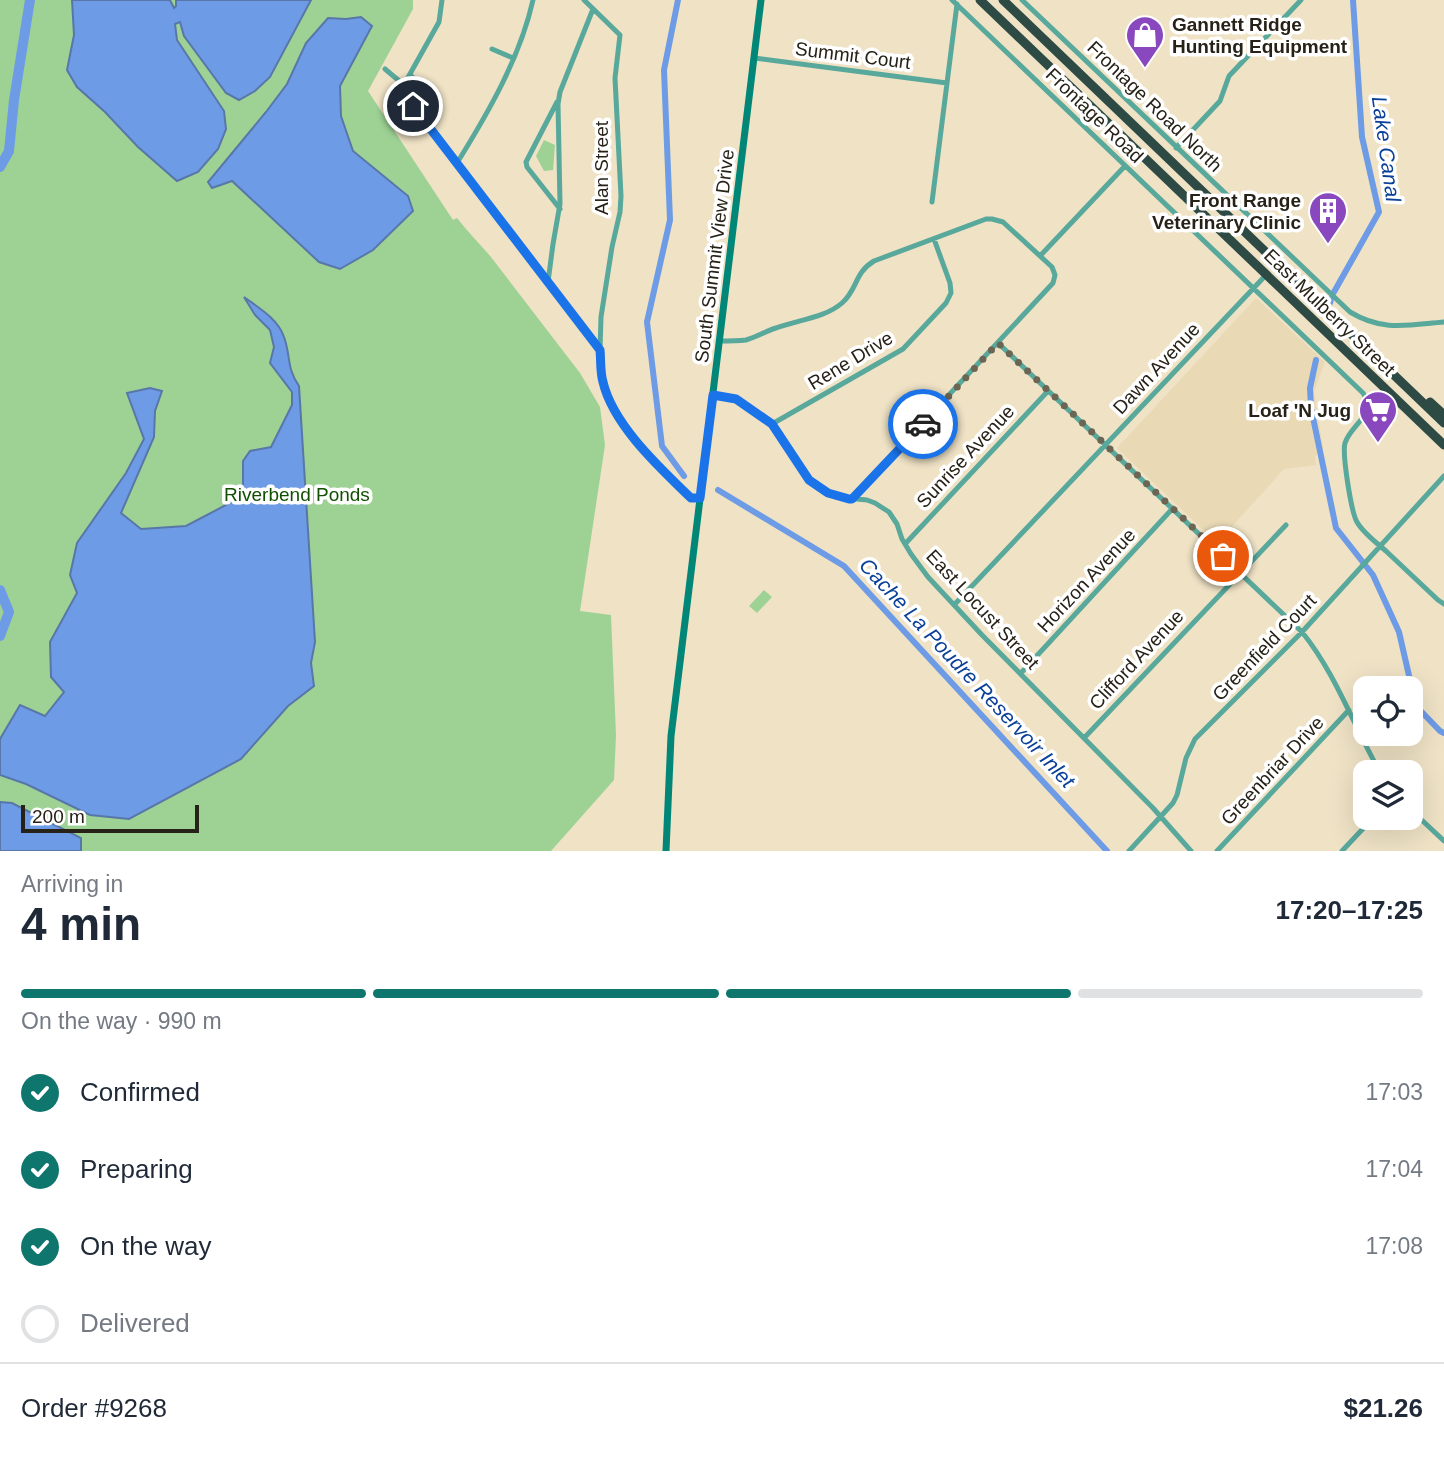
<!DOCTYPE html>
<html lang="en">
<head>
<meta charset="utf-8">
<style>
  :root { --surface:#fff; --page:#f2f2f3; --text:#1f2937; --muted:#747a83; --line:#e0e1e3; --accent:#0f766e }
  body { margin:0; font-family:Helvetica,sans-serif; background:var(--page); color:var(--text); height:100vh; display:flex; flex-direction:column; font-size:26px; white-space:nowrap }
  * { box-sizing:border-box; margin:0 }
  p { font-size:23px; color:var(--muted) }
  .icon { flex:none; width:38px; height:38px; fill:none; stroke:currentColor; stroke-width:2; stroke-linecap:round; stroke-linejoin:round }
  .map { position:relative; height:851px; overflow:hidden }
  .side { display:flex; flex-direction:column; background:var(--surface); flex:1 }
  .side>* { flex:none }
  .fabs { position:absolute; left:1353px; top:676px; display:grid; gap:14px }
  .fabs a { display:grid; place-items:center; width:70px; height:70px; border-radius:14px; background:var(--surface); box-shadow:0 7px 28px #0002; font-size:35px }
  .scale { position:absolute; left:21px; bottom:18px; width:178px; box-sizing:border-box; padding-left:7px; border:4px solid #272217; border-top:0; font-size:19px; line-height:24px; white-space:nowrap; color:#272217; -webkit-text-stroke:5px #fff; paint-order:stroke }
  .pin { position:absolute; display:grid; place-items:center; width:60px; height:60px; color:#fff; margin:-30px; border:4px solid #fff; border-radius:50%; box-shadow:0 2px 7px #0007 }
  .courier { position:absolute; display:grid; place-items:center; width:70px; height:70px; margin:-35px; border:5px solid #1a73e8; border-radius:50%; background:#fff; color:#222; box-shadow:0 2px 9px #0007 }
  .headline em { font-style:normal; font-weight:700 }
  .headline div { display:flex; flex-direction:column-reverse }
  .headline { display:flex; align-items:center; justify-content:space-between; height:119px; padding:0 21px }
  h1 { font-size:46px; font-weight:700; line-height:52px }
  .bar { display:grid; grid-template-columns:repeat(4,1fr); gap:10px 7px; align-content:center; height:84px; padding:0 21px }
  .bar i { height:9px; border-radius:5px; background:var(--line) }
  .bar .current { background:var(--accent) }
  .bar p { grid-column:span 4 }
  .line { display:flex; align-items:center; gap:18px; padding:0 21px; border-top:2px solid var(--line) }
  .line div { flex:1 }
  ol { padding:0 21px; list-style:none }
  li { display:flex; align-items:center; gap:21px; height:77px }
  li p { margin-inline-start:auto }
  li .icon { padding:7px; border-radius:50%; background:var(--accent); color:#fff; stroke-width:4 }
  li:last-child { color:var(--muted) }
  li i { width:38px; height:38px; border:4px solid var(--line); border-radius:50% }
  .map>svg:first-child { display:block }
</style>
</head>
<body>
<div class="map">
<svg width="1444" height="851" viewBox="0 0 1444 851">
  <rect width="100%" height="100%" fill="#efe2c5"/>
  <path fill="#e9d9b5" d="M1256 298 1325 362 1314 392 1323 448 1315 457 1316 465 1284 469 1217 543 1117 448Z"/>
  <path fill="#9ed295" d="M0 0H413V9L368 91 453 220 457 218C468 232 480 244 491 257L580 373 600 407 605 445 580 611 611 615 616 735 614 780 551 851H0Z
    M544 140 555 145 553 170 544 171 536 156Z
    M764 590 772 597 757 613 749 606Z"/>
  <path fill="#6d9be6" stroke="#5877a8" stroke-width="2" d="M72 0H170L174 8 176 6V0H311L270 77 255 91 239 100 226 93 184 36 180 22 175 24 177 40 224 111 226 129 218 149 198 172 177 181 138 147 105 112 77 87 67 70 74 35Z
    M361 17 372 26 340 86 341 116 353 151 408 196 413 211 373 250 340 269 319 262 232 181 212 188 208 182 266 112 287 84 306 43 328 18 346 19Z
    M244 297C259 308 278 319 284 337 291 356 286 367 299 386L315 642 311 663 314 686 288 706 241 759 129 819 90 815 26 784 0 775V739L20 705 45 716 64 692 51 677 50 642 77 593 70 575 77 543 126 473 144 439 127 393 150 388 162 391 155 411 154 437 121 513 141 529 186 526 243 496V461L250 451 271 447 292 405V392L270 363 274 347 270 330 255 315Z
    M0 802 12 803 81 838V851H0Z"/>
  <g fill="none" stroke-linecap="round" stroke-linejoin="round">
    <path stroke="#6d9be6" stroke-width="6" d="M678 0 664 70 670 220 647 322 662 446 684 476
      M1334 292 1379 212 1362 137 1353 0
      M1330 303 1331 299
      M1316 360 1310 388 1311 408 1336 528 1373 575 1399 632 1416 706 1440 731 1444 733
      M718 490 844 566 1107 851"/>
    <path stroke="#6d9be6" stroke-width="10" d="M0 167 9 151 14 100 30 0
      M0 590 9 612 0 636"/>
    <path stroke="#58a89b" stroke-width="5" d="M442 0 439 22 401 90 600 350
      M584 0 620 35 615 78 621 196 620 212 612 247 601 317 600 350 602 381 608 400 621 420 648 456 691 498H700
      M952 0 1363 393C1378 414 1351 424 1345 443 1342 453 1351 512 1357 522 1363 533 1377 543 1387 552 1404 568 1421 584 1438 600L1444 604
      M1022 0 1350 312C1383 332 1408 325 1444 322
      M492 49 513 58
      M754 58 947 83
      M385 69 404 85
      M410 75C422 84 427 95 413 106
      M557 102 526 162 527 167 560 209
      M1176 148 1220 101 1229 76 1301 0
      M457 163C488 113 520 58 533 0
      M932 202 957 4
      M1040 256 1125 166
      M548 282 553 244 560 204 558 104 560 92 593 9
      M719 341C728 341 737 341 746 340 757 337 766 331 776 328 797 320 825 318 842 303 858 289 854 273 874 261L986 219H992L1003 222 1052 267 1055 275 1053 283 852 499
      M998 343 1302 632C1336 674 1353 725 1380 772
      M713 395 722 396 736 399 772 424 802 471 809 479 822 490 836 497 867 500 875 503 889 512 897 524 902 539 911 554 928 577 982 635 1153 808 1191 851
      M772 424 903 349 946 303 951 293 950 283 934 239
      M905 544 1048 391
      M954 605 1266 275
      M1021 673 1173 508
      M1085 737 1286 525
      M1410 809 1444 841
      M1129 851 1173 803 1177 795 1186 758 1195 739 1302 632 1444 476
      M1217 851 1349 710
      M1342 851 1374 817"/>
    <path stroke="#018677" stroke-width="7" d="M666 851 671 736 761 0"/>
    <path stroke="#2d4a45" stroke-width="9" d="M980 0 1444 445
      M1003 0 1444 423
      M1430 402 1444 415"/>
  </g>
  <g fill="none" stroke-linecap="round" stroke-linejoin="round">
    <path stroke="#6d6554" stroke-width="7" stroke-dasharray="0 12.6" d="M923 424 998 343 1223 556"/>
    <path stroke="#1a73e8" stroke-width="9" d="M413 106 600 350C601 360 600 372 603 382 613 425 660 468 691 498H700L713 395 736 399 772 424 809 480 828 493 849 499H852L923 424"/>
  </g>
  <defs>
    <symbol id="shop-pin" viewBox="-11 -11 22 30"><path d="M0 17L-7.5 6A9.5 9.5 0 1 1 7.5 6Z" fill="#8948bd" stroke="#fff"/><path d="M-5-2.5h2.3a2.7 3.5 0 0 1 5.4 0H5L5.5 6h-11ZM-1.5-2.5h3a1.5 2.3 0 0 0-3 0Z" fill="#fff"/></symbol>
    <symbol id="building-pin" viewBox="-11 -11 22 30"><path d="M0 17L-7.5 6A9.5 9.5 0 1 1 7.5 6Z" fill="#8948bd" stroke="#fff"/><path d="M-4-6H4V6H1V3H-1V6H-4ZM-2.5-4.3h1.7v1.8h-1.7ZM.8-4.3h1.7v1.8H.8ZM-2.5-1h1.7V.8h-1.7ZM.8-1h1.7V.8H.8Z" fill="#fff"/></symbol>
    <symbol id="supermarket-pin" viewBox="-11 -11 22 30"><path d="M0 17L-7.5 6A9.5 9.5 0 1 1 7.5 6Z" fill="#8948bd" stroke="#fff"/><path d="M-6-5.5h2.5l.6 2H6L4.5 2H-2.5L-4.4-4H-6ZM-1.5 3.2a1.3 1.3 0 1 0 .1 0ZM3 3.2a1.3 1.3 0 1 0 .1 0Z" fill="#fff"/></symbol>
  </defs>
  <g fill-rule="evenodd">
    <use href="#shop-pin" x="1123" y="13" width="44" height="60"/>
    <use href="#building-pin" x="1306" y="189" width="44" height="60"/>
    <use href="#supermarket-pin" x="1356" y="388" width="44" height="60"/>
  </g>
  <g text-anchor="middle" stroke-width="7" stroke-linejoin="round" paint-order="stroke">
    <g font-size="19" font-weight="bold" fill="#272217" stroke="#fff" text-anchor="end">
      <text x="1172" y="31" text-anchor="start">Gannett Ridge<tspan x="1172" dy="22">Hunting Equipment</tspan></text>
      <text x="1301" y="207">Front Range<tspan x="1301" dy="22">Veterinary Clinic</tspan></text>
      <text x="1351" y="417">Loaf 'N Jug</text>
    </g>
    <g font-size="19" fill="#272217" stroke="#fff">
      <text transform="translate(853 55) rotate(7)" y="7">Summit Court</text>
      <text transform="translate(1155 106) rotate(44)" y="7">Frontage Road North</text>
      <text transform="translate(1095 115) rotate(44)" y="7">Frontage Road</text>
      <text transform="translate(601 168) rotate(-90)" y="7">Alan Street</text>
      <text transform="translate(714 256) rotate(-83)" y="7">South Summit View Drive</text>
      <text transform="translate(1330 312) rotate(44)" y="7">East Mulberry Street</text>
      <text transform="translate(850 360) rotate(-31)" y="7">Rene Drive</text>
      <text transform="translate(1156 368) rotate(-47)" y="7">Dawn Avenue</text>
      <text transform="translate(965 456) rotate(-47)" y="7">Sunrise Avenue</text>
      <text transform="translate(1086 580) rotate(-47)" y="7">Horizon Avenue</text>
      <text transform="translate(983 609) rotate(47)" y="7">East Locust Street</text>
      <text transform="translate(1264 647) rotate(-46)" y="7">Greenfield Court</text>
      <text transform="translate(1136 659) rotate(-47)" y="7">Clifford Avenue</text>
      <text transform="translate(1272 770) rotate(-47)" y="7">Greenbriar Drive</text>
    </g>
    <g font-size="19" fill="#105000" stroke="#fff">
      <text x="297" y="501">Riverbend Ponds</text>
    </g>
    <g font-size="21" font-style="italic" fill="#0a4097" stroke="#fff">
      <text transform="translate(1386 149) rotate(82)" y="7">Lake Canal</text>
      <text transform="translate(967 673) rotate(47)" y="7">Cache La Poudre Reservoir Inlet</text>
    </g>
  </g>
</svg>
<div class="fabs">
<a><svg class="icon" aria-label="locate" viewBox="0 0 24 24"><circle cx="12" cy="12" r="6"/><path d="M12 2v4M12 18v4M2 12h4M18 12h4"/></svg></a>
<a><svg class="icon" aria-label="layers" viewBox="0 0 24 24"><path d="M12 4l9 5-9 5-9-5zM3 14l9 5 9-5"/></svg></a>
</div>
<div class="scale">200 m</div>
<div class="pin" style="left:1223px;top:556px;background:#ea580c"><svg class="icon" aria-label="bag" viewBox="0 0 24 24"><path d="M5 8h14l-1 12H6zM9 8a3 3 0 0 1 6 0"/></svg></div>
<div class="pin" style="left:413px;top:106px;background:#1f2937"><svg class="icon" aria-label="home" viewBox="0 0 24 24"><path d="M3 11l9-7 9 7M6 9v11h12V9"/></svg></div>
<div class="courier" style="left:923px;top:424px"><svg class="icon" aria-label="car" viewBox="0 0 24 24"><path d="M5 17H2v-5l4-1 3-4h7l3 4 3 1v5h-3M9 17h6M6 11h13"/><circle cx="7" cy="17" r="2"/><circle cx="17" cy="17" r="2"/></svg></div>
</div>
<section class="side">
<div class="headline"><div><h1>4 min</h1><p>Arriving in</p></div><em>17:20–17:25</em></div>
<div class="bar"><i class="current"></i><i class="current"></i><i class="current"></i><i></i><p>On the way · 990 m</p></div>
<ol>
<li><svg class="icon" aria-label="check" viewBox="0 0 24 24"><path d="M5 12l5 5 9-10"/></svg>Confirmed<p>17:03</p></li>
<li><svg class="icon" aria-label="check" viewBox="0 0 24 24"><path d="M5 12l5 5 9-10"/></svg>Preparing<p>17:04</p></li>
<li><svg class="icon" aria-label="check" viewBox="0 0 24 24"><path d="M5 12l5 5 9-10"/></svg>On the way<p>17:08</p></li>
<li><i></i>Delivered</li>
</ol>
<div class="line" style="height:91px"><div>Order #9268</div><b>$21.26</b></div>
</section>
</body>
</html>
